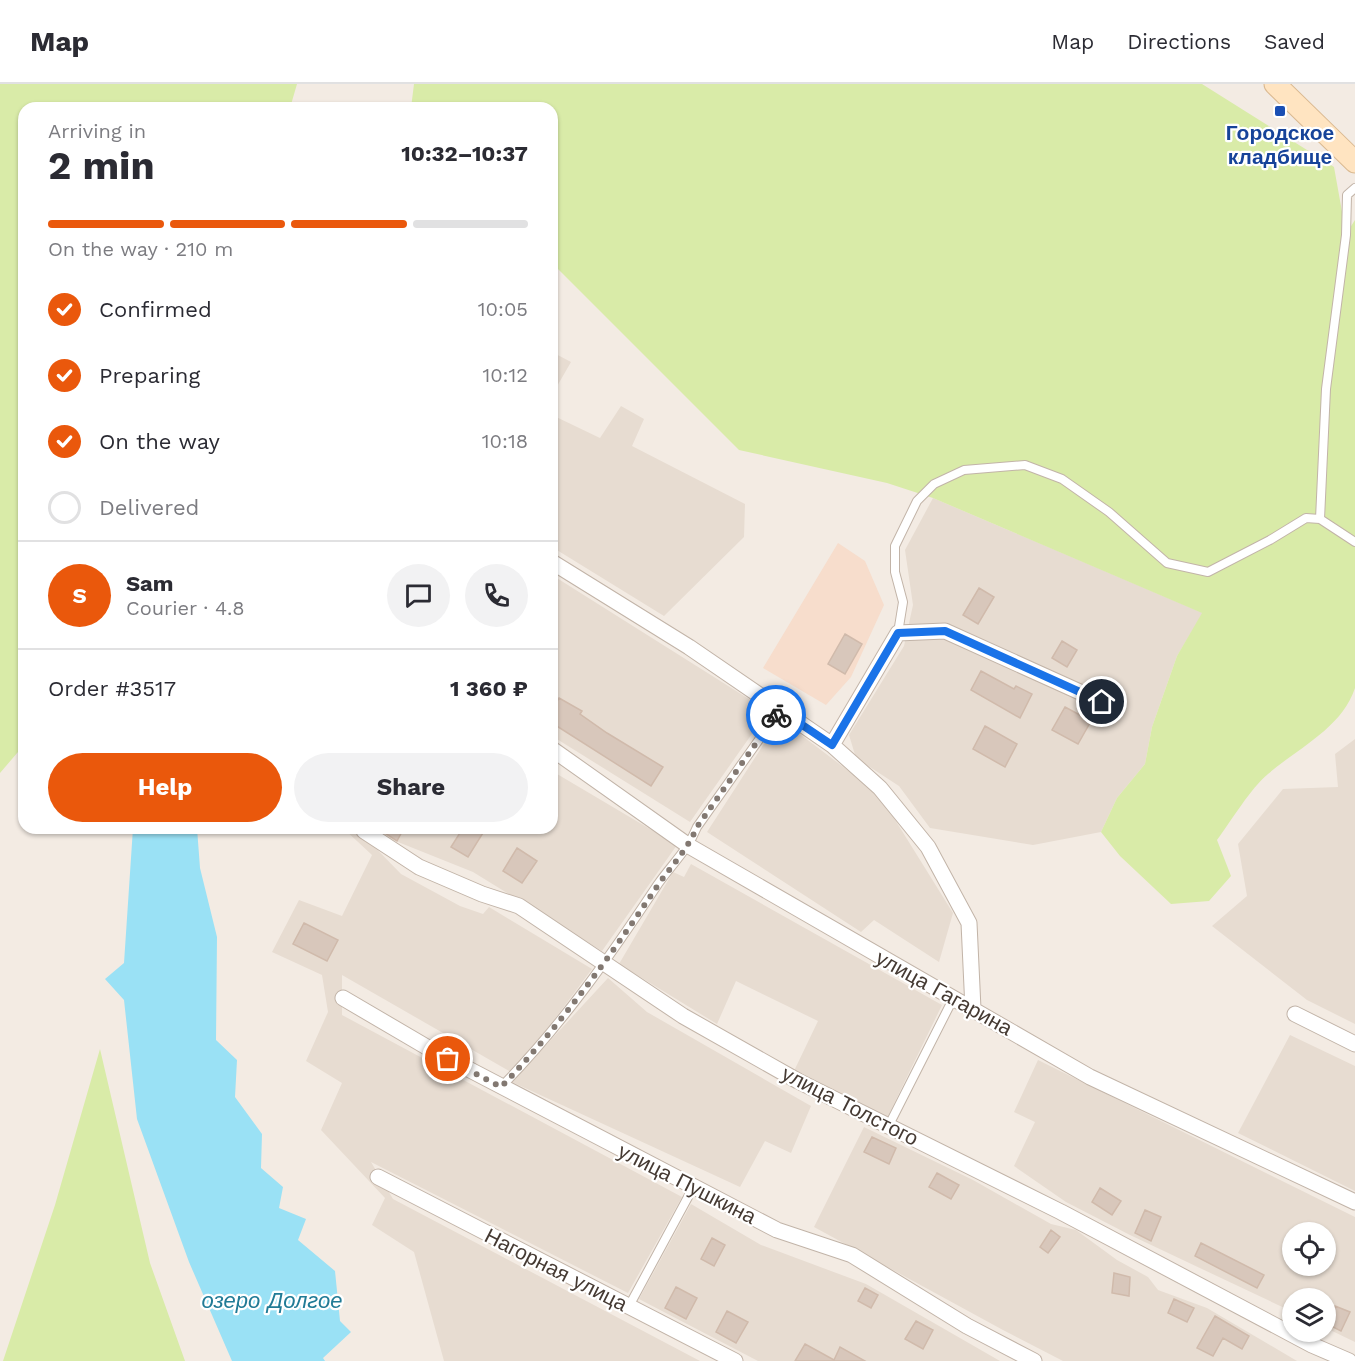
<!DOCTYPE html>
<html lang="en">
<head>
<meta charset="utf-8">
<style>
  :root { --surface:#fff; --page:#f2f2f3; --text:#2b2b33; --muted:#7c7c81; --line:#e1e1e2; --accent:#ea580c }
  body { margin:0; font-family:"Work Sans",sans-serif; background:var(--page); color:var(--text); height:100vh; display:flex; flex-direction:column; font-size:22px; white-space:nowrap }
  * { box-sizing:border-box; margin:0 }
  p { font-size:20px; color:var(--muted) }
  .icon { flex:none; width:33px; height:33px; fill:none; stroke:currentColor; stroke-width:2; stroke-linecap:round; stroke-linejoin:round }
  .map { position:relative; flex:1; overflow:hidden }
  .drawer { position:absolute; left:18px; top:18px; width:540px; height:732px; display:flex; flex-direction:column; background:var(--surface); border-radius:18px; box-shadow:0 2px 4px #0004 }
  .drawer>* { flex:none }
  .buttons { position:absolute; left:1282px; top:1138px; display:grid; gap:12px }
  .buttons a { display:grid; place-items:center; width:54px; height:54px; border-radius:50%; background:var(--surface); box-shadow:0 2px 4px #0004; font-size:30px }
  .pin { position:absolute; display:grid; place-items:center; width:51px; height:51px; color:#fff; margin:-26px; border:3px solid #fff; border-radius:50%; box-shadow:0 2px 6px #0007 }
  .courier { position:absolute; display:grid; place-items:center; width:60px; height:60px; margin:-30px; border:4px solid #1a73e8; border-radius:50%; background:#fff; color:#222; box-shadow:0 2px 8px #0007 }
  .head em { font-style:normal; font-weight:700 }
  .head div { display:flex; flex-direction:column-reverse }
  .head { display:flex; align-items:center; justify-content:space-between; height:102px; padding:0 30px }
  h1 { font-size:39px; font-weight:700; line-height:45px }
  .bar { display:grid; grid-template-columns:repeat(4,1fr); gap:9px 6px; align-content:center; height:72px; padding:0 30px }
  .bar i { height:8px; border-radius:4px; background:var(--line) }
  .bar .selected { background:var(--accent) }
  .bar p { grid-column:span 4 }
  .line { display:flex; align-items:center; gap:15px; padding:0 30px; border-top:2px solid var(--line) }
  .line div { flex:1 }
  .round { display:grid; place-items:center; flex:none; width:63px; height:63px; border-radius:32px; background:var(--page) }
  ol { padding:0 30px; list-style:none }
  li { display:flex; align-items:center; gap:18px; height:66px }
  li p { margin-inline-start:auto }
  li .icon { padding:6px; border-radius:50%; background:var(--accent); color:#fff; stroke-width:4 }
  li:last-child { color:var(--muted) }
  li i { width:33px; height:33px; border:3px solid var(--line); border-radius:50% }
  .cta { display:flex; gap:12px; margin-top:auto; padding:12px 30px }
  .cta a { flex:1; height:69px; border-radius:36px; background:var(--accent); color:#fff; font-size:24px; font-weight:700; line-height:69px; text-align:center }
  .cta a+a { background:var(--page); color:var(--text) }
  header { display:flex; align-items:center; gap:36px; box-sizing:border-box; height:84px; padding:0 30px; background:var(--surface); border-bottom:2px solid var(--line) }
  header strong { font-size:28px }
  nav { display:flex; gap:33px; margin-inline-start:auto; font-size:21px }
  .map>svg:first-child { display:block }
</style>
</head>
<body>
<header>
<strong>Map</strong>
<nav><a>Map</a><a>Directions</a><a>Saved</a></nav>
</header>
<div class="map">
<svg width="1355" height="1277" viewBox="0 0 1355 1277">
  <rect width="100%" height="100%" fill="#f3ebe3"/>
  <path fill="#e7dcd1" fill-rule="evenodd" d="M552 268 571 278 552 311Z
    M621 322 644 335 632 362 745 420 744 453 664 532 552 463V331L600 354Z
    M933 414 1203 529 1177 572 1152 643 1145 680 1117 714 1101 748 1033 761 930 744 899 702 856 674 849 651 904 562 913 521 905 466Z
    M552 491 768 627 690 738 552 652Z
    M780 635 879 710 953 829 939 878 874 836 861 848 707 748Z
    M1355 655V940L1307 916 1212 842 1247 812 1238 760 1283 705 1338 703 1335 670Z
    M552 687 677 761 602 867 473 788 363 744H552Z
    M343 744H356L401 790 460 822 483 830 489 823 592 885 545 948 511 988 342 891V931L682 1113 628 1209 371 1078 393 1115 700 1277H444L414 1168 372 1141 385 1114 321 1046 342 999 306 977 328 928 322 891 272 868 299 816 342 832 372 771Z
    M691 780 942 921 887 1034 794 987 818 937 736 897 717 940 619 880 673 788 684 793Z
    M608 894 647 928 811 1022 791 1069 765 1057 740 1103 512 998Z
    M1290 951 1355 982V1107L1238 1049Z
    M1038 976 1355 1133V1258L1326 1244V1215H1293V1228L1130 1151 1066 1118 1014 1082 1035 1038 1014 1028ZM1293 1149H1326V1182H1293Z
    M864 1043 973 1096 1051 1140 1076 1146 1117 1176 1148 1193 1158 1206 1207 1224 1297 1277H1063L1003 1246 814 1143Z
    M691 1120 761 1161 866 1200 1000 1277H758L639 1215Z"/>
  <path fill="#f7ddcc" d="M838 459 865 477 884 521 851 593 826 621 763 584Z"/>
  <path fill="#d9eba8" d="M0 0H297L290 24H24V661L0 689Z
    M414 0H1202L1334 83 1346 150 1355 136V604C1342 644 1298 664 1268 690 1250 705 1232 736 1217 756L1231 792 1209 817 1171 820 1120 772 1101 748 1117 714 1145 680 1152 643 1177 572 1202 529 933 414 887 399 739 366 552 179V24H411Z
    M100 965 150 1179 185 1277H3L55 1121Z"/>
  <path fill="#9ae1f5" d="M133 744H197L200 784 217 853 216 956 237 976 235 1013 262 1050 261 1084 283 1103 279 1124 306 1135 298 1156 335 1187 340 1237 351 1248 323 1274 325 1277H232L189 1178 137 1035 124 916 105 895 124 879Z"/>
  <path fill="#d8c7bb" stroke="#d0baab" stroke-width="1.5" d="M979 504 994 513 978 540 963 531Z
    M845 550 862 560 845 590 828 580Z
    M1062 557 1077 566 1067 583 1052 574Z
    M981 587 1014 605 1016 602 1032 610 1020 634 971 606Z
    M559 614 582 627 580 630 607 649 663 683 651 702 552 639V625Z
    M1065 623 1091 637 1078 660 1052 646Z
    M985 642 1017 660 1005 683 973 665Z
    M385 744H404L397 757 383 748Z
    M463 744H486L468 773 451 763Z
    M517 764 537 777 522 799 503 787Z
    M304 839 338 856 327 877 293 860Z
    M872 1053 896 1064 889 1080 864 1068Z
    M937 1089 959 1101 951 1115 929 1103Z
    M1100 1104 1121 1117 1112 1131 1092 1118Z
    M1145 1126 1161 1133 1151 1157 1135 1149Z
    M1051 1146 1060 1153 1048 1169 1040 1163Z
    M712 1154 725 1161 714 1182 701 1175Z
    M1201 1159 1264 1191 1257 1204 1195 1172Z
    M1114 1189 1130 1193 1129 1212 1112 1209Z
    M676 1203 697 1214 686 1235 665 1224Z
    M865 1204 878 1211 871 1224 858 1217Z
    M1174 1215 1194 1224 1187 1238 1168 1229Z
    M1335 1222 1350 1228 1341 1247 1327 1240Z
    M727 1227 748 1238 736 1259 716 1248Z
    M1215 1232 1249 1252 1242 1265 1223 1254 1213 1272 1197 1264Z
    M916 1237 933 1246 923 1265 905 1255Z
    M805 1260 834 1276 840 1263 865 1277H795Z"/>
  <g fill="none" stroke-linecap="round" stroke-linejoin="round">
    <defs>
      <path id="lane" d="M1320 435 1326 305 1346 151 1347 111 1355 104
        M898 549 903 518 895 488V462L917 417 934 400 964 386 1025 381 1062 395 1109 428 1167 479 1208 488 1270 456 1306 434 1320 435 1355 458
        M501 1003C562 941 611 871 658 800 672 780 688 766 697 743L780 626
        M889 1041 953 915
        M628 1224 694 1102"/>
      <path id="street" d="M552 478 689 563 832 661 880 704 928 763 969 839 973 925
        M832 661 898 549 945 547 1102 618
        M552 665 689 762 1090 993 1355 1118
        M364 747 419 783 482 810 519 822 683 932 798 997 1061 1128 1312 1261 1349 1277
        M343 914 430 965 777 1146 852 1171 967 1242 1034 1277
        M1295 930 1355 960
        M378 1093 735 1277"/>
      <path id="secondary" d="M1275 0 1355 78"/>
    </defs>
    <use href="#lane" stroke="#c2b4a8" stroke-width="10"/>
    <use href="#street" stroke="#c2b4a8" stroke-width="17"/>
    <use href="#secondary" stroke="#dab991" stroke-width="23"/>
    <use href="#lane" stroke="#fff" stroke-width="8"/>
    <use href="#street" stroke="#fff" stroke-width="15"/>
    <use href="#secondary" stroke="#ffe4c1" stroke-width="21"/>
  </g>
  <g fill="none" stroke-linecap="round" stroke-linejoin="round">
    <path stroke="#827871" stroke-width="6" stroke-dasharray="0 10.8" d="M448 975 501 1003C560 942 609 874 656 804 670 783 687 767 697 743L776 631"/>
    <path stroke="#1a73e8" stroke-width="8" d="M776 631 780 626 832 661 898 549 945 547 1102 618"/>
  </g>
  <rect fill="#1a4fb4" stroke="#fff" stroke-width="2" x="1274" y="21" width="12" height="12" rx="3"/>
  <g text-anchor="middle" stroke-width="4.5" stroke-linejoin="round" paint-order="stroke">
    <g font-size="21" font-weight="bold" fill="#164399" stroke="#fff">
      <text x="1280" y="56">Городское<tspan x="1280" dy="24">кладбище</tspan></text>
    </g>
    <g font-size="21" fill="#453a33" stroke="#fff">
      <text transform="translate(944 909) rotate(29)" y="7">улица Гагарина</text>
      <text transform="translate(850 1022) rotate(27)" y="7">улица Толстого</text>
      <text transform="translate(687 1100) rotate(27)" y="7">улица Пушкина</text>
      <text transform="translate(556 1186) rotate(27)" y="7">Нагорная улица</text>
    </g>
    <g font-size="22" font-style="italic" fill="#217b96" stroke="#fff">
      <text x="272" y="1224">озеро Долгое</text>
    </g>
  </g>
</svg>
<div class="buttons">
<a><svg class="icon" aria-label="locate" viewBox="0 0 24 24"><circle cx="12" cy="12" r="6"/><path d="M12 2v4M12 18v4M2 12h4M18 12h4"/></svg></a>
<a><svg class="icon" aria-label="layers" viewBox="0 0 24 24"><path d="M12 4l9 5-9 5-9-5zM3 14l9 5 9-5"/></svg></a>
</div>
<div class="pin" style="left:448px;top:975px;background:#ea580c"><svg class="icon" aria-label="bag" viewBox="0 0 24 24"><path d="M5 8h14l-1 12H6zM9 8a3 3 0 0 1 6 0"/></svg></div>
<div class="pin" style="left:1102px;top:618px;background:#1f2937"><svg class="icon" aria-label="home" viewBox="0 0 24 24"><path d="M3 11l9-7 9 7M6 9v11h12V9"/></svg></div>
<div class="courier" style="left:776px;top:631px"><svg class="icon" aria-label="bike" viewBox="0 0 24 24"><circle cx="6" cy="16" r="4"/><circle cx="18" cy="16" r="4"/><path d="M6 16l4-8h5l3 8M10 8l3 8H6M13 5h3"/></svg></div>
<section class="drawer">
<div class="head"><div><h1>2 min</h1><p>Arriving in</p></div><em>10:32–10:37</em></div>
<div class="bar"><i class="selected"></i><i class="selected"></i><i class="selected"></i><i></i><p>On the way · 210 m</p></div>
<ol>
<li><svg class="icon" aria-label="check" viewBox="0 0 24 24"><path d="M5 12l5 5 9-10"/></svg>Confirmed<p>10:05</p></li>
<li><svg class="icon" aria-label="check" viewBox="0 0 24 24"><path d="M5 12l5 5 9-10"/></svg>Preparing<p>10:12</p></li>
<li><svg class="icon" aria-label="check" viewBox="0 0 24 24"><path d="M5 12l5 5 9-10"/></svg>On the way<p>10:18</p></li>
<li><i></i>Delivered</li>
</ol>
<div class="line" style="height:108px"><b class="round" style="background:var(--accent);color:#fff">S</b><div><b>Sam</b><p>Courier · 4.8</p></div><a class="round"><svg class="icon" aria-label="chat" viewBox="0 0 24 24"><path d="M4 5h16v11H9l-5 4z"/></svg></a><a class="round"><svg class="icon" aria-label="phone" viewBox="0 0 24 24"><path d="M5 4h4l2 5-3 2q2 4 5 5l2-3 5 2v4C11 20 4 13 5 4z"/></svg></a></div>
<div class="line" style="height:78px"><div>Order #3517</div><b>1 360 ₽</b></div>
<div class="cta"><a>Help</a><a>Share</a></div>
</section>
</div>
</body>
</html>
